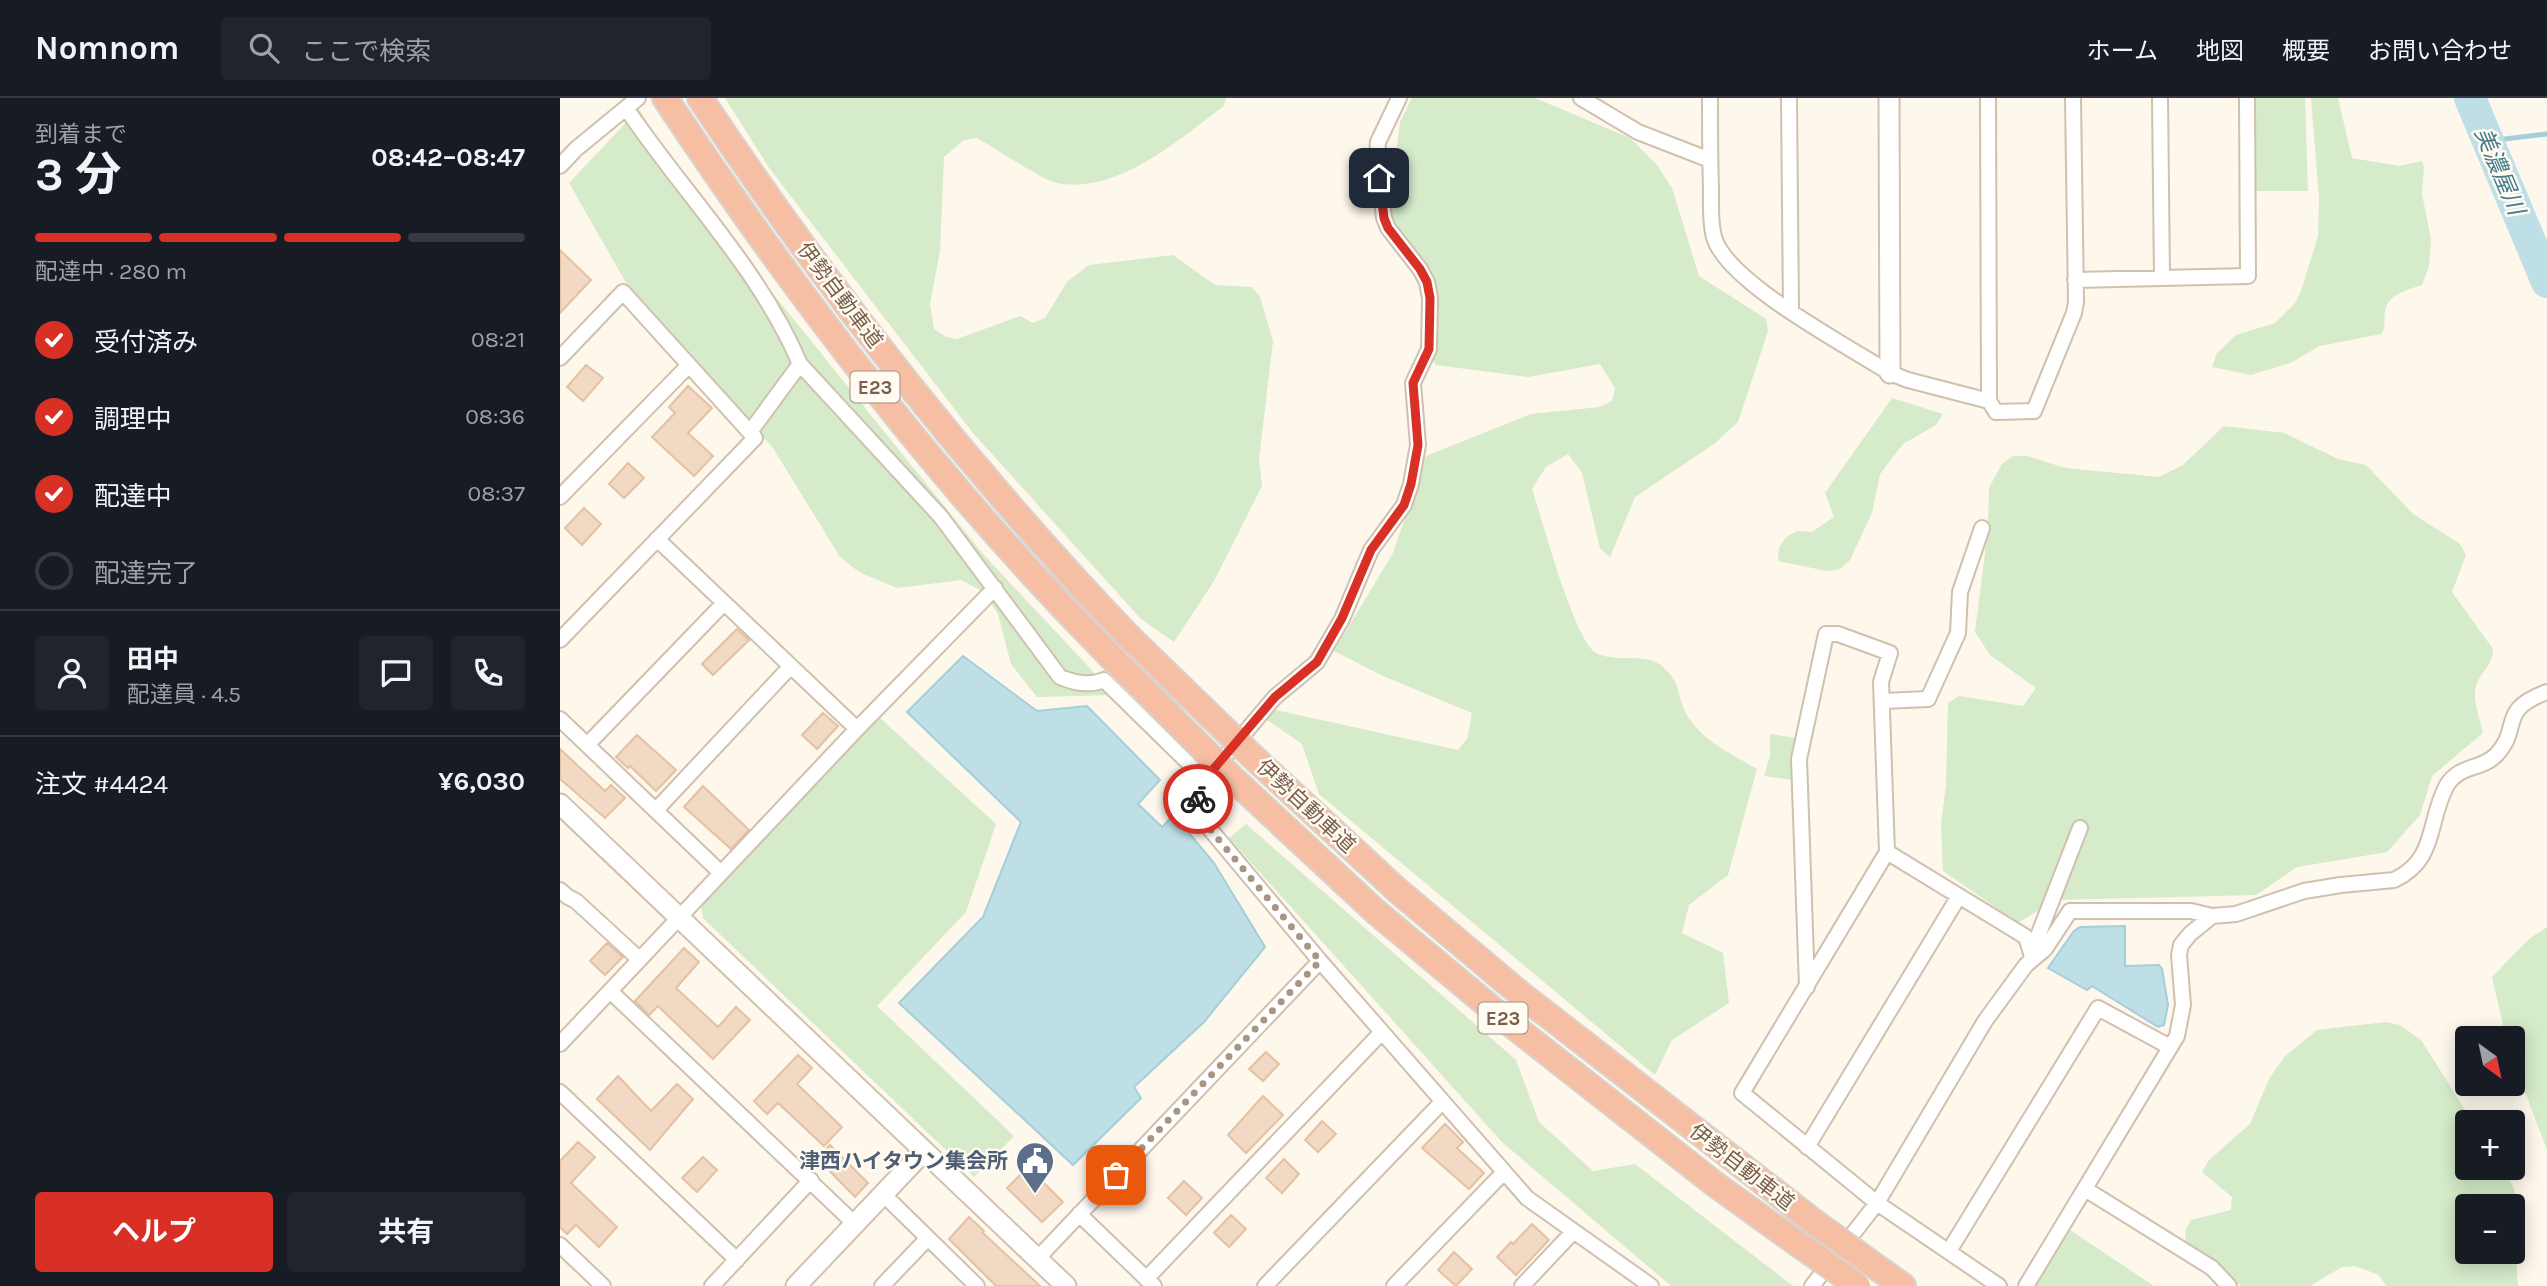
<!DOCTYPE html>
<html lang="ja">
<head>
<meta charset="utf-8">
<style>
  :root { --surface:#171b24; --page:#20242c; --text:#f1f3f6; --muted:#9ea1a6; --line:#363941; --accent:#d93025 }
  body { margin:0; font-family:Karla,"Noto Sans JP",sans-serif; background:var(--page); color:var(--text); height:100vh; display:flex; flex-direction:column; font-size:26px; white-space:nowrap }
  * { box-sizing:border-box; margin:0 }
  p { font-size:23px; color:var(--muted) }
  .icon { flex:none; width:38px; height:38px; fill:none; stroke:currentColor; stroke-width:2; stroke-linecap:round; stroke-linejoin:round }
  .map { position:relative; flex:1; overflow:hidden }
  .side { display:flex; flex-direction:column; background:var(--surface); width:560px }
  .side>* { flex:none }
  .needle { width:46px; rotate:147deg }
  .fabs { position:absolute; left:1895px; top:928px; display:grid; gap:14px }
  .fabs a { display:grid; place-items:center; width:70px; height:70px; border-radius:7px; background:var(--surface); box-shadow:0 4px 18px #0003; font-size:35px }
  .pin { position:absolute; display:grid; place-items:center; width:60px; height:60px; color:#fff; margin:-30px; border-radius:14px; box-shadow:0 4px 10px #0006 }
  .courier { position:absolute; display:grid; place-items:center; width:70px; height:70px; margin:-35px; border:5px solid #d93025; border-radius:50%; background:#fff; color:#222; box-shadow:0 2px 9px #0007 }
  .head em { font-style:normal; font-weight:700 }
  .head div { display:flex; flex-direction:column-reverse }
  .head { display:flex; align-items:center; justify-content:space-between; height:119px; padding:0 35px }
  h1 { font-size:46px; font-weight:700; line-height:52px }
  .bar { display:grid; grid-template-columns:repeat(4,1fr); gap:10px 7px; align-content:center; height:84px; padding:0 35px }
  .bar i { height:9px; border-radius:5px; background:var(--line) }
  .bar .active { background:var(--accent) }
  .bar p { grid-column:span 4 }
  .line { display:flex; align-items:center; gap:18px; padding:0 35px; border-top:2px solid var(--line) }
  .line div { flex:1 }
  .round { display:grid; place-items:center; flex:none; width:74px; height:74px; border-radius:7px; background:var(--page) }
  ol { padding:0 35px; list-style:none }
  li { display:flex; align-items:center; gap:21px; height:77px }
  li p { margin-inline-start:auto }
  li .icon { padding:7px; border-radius:50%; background:var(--accent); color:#fff; stroke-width:4 }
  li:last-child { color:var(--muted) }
  li i { width:38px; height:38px; border:4px solid var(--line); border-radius:50% }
  .primary-button { display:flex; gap:14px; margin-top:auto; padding:14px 35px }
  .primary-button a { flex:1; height:80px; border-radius:7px; background:var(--accent); color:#fff; font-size:28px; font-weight:700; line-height:80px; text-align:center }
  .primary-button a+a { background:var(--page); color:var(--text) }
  header { display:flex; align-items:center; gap:42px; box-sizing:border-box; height:98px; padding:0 35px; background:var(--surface); border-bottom:2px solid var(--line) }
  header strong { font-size:33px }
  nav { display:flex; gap:38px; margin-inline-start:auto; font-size:24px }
  .search { width:490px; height:63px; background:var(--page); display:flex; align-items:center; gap:18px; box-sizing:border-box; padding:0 24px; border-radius:7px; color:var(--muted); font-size:26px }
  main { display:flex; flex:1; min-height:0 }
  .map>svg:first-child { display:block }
</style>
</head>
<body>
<header>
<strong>Nomnom</strong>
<div class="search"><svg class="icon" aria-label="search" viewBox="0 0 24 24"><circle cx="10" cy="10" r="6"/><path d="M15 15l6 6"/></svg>ここで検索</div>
<nav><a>ホーム</a><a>地図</a><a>概要</a><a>お問い合わせ</a></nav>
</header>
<main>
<section class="side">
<div class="head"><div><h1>3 分</h1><p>到着まで</p></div><em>08:42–08:47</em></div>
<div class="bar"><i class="active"></i><i class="active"></i><i class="active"></i><i></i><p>配達中 · 280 m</p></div>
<ol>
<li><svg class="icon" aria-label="check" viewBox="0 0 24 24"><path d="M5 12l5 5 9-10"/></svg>受付済み<p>08:21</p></li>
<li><svg class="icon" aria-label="check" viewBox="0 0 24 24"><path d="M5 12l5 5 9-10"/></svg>調理中<p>08:36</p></li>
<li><svg class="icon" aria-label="check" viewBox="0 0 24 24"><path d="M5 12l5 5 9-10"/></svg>配達中<p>08:37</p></li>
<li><i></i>配達完了</li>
</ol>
<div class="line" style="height:126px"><a class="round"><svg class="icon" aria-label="person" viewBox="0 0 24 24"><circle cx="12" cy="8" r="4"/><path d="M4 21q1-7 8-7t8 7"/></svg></a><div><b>田中</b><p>配達員 · 4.5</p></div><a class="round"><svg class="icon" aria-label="chat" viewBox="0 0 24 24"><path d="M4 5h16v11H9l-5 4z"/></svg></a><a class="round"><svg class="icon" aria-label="phone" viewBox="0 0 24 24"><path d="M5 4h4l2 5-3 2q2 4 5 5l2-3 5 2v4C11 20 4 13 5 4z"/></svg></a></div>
<div class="line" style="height:91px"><div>注文 #4424</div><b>¥6,030</b></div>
<div class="primary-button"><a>ヘルプ</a><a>共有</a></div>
</section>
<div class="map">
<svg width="1987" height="1188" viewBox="0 0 1987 1188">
  <rect width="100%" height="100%" fill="#fdf7ec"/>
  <path fill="#d5ebc9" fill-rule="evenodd" d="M165 0H666L664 8C619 41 558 97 497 85 482 82 434 49 417 40L404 42 384 59 380 153 370 206 374 231 386 239 397 241 460 218 473 225 485 220 507 184 529 167 613 157 655 187 692 189 700 199 713 243 699 361 702 388 654 483 614 544 581 521 413 335 210 71Z
    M852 0H975L1070 40 1097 67 1112 90 1139 178 1206 221 1208 233 1178 324 1154 346 1075 399 1050 459 1040 450 1022 375 1008 356 986 369 972 391C982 421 1014 542 1036 555 1057 566 1086 553 1103 569 1121 586 1116 592 1124 611 1137 641 1171 655 1197 671L1168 777 1129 807 1122 835 1163 855 1169 905 1112 942 1095 977 759 696 742 646 706 621 711 611 898 652 907 641 912 615 823 578 774 553 833 455 866 358 971 316 1040 309 1052 303 1055 290 1040 266 968 279 876 267 872 262 871 183 853 148 835 129 830 104 840 24Z
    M1695 0H1745L1748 93H1696Z
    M1751 0H1778L1792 60 1839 68 1862 63 1864 69 1862 96 1871 141 1869 168 1862 187C1848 192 1828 196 1825 213 1823 223 1827 228 1821 236L1760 248 1730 265 1691 277 1652 269 1657 255 1676 237 1715 225 1735 205 1741 193 1758 138 1759 100Z
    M79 11 125 87 423 456 555 597 477 599 451 566 438 516 424 494 401 482 337 490 299 474 280 459 213 350 65 183 9 85Z
    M1332 300 1383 316 1376 327 1343 346 1320 376 1312 415 1290 462 1280 471 1267 473 1218 463 1219 450 1226 439 1237 433 1252 434 1274 419 1265 395Z
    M1664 328 1724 335 1778 361 1806 367 1853 416 1900 446 1906 457 1892 494 1933 551C1932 569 1923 571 1917 585 1911 600 1920 620 1923 635L1872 678 1860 717 1827 754 1737 769 1696 797 1495 802 1458 825 1383 773 1381 727 1386 686 1388 605 1399 598 1463 608 1476 590 1430 557 1415 534 1428 431 1429 390 1442 366 1453 358H1467L1505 370 1599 379 1623 367Z
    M319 619 436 726 406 814 317 908 454 1038 414 1079 143 820 141 807Z
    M1210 636 1236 640 1232 659 1233 682 1204 678 1210 658Z
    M686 726 956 962 979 1024 1033 1073 1075 1066 1233 1188H1111L942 1044 669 740Z
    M1987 829V1052L1953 962V940H1946L1932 879 1969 841Z
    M1826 924 1840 927 1861 942 1913 1024H1908V1069H1942C1963 1101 1959 1113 1957 1149 1956 1162 1957 1175 1958 1188H1826L1819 1177 1795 1168 1782 1169 1750 1188H1681L1661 1167 1626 1145 1625 1133 1631 1122 1671 1112 1672 1099 1642 1074 1649 1062 1690 1026 1710 979 1725 958 1757 932ZM1908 1108H1953V1153H1908Z
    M1510 1132 1594 1188H1476Z"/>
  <path fill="#bfdfe7" stroke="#a5ced9" stroke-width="2" d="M403 558 477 613 527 608 600 682 578 706 602 729 614 717 654 765 705 849 644 924 574 989 581 1000 513 1067 339 905 423 819 461 724 347 614Z
    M1565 828V868L1599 867 1602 871 1608 907 1604 927 1598 929 1532 888 1527 892 1488 870 1514 833 1520 829Z"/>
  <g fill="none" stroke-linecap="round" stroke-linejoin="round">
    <path stroke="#a5ced9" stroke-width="5" d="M1928 43 1987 36"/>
    <path stroke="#bfdfe7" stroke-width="32" d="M1910 0 1987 184"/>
  </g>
  <path fill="#f2d9c3" stroke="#e5c1a3" stroke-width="2" d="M0 152 31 182 0 215Z
    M26 267 43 280 23 303 7 289Z
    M128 288 152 310 128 335 153 358 134 378 92 339 115 315 109 309Z
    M68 365 84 380 64 400 49 386Z
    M24 410 41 426 22 447 5 430Z
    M177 531 189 542 153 577 142 566Z
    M263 615 278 628 257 651 242 637Z
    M77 637 116 672 96 693 70 668 68 670 56 659Z
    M0 651 45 693 51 687 65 700 45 720 0 681Z
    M143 688 189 732 171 751 124 709Z
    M47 845 63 859 45 877 30 863Z
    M124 850 139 864 116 890 158 929 176 909 190 922 153 961 98 908 89 917 75 903Z
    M706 954 719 966 703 983 689 971Z
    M238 957 252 970 237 986 282 1029 264 1048 218 1005 207 1016 194 1003Z
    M58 978 91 1013 117 986 133 1001 90 1052 37 1001Z
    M703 998 723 1017 686 1055 668 1037Z
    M762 1023 776 1036 758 1054 745 1042Z
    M885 1026 903 1044 897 1050 924 1075 909 1091 862 1050Z
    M18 1044 35 1059 11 1085 57 1129 39 1149 16 1127 7 1136 0 1129V1063Z
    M270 1047 308 1085 295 1099 257 1060Z
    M143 1059 157 1072 137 1094 122 1080Z
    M724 1061 739 1076 722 1095 706 1080Z
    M468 1069 503 1104 482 1124 447 1090Z
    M624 1083 642 1100 626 1117 608 1100Z
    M671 1117 686 1131 669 1149 654 1135Z
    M409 1119 424 1133 423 1135 480 1188H436L389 1141Z
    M972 1126 989 1142 956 1177 937 1159 951 1144 953 1146Z
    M894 1154 912 1171 896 1188 878 1172Z"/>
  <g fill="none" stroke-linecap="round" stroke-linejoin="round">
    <defs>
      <path id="street" d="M1021 0 1078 34 1150 62
        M1150 0C1150 30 1150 61 1151 91 1151 106 1150 125 1154 139 1166 184 1289 249 1330 275L1348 282 1429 303
        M1229 0 1231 213
        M1428 0 1429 303 1436 314 1474 313 1514 215 1516 204 1513 0
        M1600 0 1602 180
        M66 10C124 96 199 170 240 266L381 419 500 579C514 585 530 588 544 582L645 681 639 691V718L760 863
        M0 68 16 51 78 0
        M1515 182 1688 178 1687 0
        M0 260 63 194 195 340 0 542
        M190 334 240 266
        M0 399 129 267
        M97 441 297 631
        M1323 603 1368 601 1398 535 1400 494 1422 430
        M0 621 161 775
        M27 647 164 505
        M655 670 715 599 757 564 782 521 811 452 844 407 851 386 858 347 853 285 869 251 870 200 867 184 860 171 828 130 824 120 817 58 818 44 839 0
        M96 712 231 568
        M1327 754 1466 839 1471 855
        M0 792 8 799 16 803 79 861
        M1471 856 1520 730
        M1247 889 1239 661 1266 536H1278L1330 555 1321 584 1327 754 1182 995 1317 1105 1439 1188
        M50 893 295 1126
        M0 946 297 631 435 490
        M0 994 177 1162
        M1247 1049 1399 798
        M1525 1091 1652 1170 1669 1188
        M323 1096 417 1188
        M519 1116 594 1188
        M0 1147 43 1188
        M1389 1153 1538 910 1610 949
        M477 1161 760 863 967 1100 1091 1188
        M586 1181 821 935
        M152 1188 251 1082
        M322 1188 367 1141
        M705 1188 882 1004
        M834 1188 944 1074
        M962 1188 1013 1134
        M1252 1188 1317 1105 1425 923 1466 867 1485 851 1510 813H1631L1652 818 1676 816 1744 793 1781 787 1834 782C1878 761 1867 723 1887 687 1900 666 1922 672 1936 657 1962 630 1937 612 1987 594
        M1466 1188 1617 938 1623 907 1619 857 1621 847 1630 836 1652 818"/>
      <path id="secondary" d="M1329 0 1330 275
        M0 706 506 1188
        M236 1188 364 1053"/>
      <path id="highway" d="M105 0C236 198 383 389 550 558
        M140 0C267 191 409 371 567 537
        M693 659 837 792 958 894 1253 1123
        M670 678 816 814 943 920 1156 1087 1234 1143
        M1315 1168 1343 1188"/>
    </defs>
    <use href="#street" stroke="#d0c0b0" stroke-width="18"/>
    <use href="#secondary" stroke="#d3c1ae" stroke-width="23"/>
    <use href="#highway" stroke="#d9d2cd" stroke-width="28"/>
    <use href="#street" stroke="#fff" stroke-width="14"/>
    <use href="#secondary" stroke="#fff" stroke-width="19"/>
    <use href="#highway" stroke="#f6bfa3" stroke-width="24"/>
    <defs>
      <path id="highway-bridge" d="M567 537 693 659
        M550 558 670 678
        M1253 1123 1315 1168
        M1234 1143 1298 1188"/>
    </defs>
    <use href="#highway-bridge" stroke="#d9d2cd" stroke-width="28" stroke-linecap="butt"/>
    <use href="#highway-bridge" stroke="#f6bfa3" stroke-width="24"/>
  </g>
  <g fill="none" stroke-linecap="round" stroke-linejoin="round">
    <path stroke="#a79585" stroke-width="7" stroke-dasharray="0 12.6" d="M556 1077 760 863 639 718 638 701"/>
    <path stroke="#d93025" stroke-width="9" d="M638 701 639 691 645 681 715 599 757 564 782 520 811 452 844 407 851 386 858 347 853 285 869 251 870 200 867 184 860 171 828 130 824 120 819 80"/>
  </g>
  <defs>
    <symbol id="civic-pin" viewBox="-11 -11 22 30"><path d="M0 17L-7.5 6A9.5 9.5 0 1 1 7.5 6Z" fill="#5c6f8a" stroke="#fffbf2"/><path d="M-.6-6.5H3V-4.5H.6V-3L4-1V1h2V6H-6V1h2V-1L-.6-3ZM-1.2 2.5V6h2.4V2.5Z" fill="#fff"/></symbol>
  </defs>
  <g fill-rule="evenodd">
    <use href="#civic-pin" x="453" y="1041" width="44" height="60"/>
  </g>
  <g text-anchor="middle" stroke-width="5" stroke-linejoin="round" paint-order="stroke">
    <g fill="#fffbf2" stroke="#a18e7e" stroke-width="2">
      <rect x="290.5" y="273.5" width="49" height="31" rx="5"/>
      <rect x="918.5" y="904.5" width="49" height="31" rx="5"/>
    </g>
    <g font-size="19" font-weight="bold" fill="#79604d">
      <text x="315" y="296">E23</text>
      <text x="943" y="927">E23</text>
    </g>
    <g font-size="21" fill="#79604d" stroke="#fffbf2">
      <text transform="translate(280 197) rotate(53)" y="7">伊勢自動車道</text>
      <text transform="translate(746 708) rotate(43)" y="7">伊勢自動車道</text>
      <text transform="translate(1182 1069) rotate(38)" y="7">伊勢自動車道</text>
    </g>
    <g font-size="21" font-weight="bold" fill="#4e5e75" stroke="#fffbf2" text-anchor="end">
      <text x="448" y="1070">津西ハイタウン集会所</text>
    </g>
    <g font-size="23" font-style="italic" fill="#477b8c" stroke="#fffbf2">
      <text transform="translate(1940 73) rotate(67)" y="8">美濃屋川</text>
    </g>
  </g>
</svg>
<div class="fabs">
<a><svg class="needle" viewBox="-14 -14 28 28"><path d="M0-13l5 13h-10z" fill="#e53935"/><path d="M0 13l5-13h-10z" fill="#9ea1a6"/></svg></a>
<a>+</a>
<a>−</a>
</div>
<div class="pin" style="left:556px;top:1077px;background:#ea580c"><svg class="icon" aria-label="bag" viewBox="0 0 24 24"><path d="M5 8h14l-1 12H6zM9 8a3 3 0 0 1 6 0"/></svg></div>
<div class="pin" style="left:819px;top:80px;background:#1f2937"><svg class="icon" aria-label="home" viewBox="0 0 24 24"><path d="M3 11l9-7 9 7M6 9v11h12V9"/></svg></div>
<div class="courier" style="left:638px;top:701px"><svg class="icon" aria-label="bike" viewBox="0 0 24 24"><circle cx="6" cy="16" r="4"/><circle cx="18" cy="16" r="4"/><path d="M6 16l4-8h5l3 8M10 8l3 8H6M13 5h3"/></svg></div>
</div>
</main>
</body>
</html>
